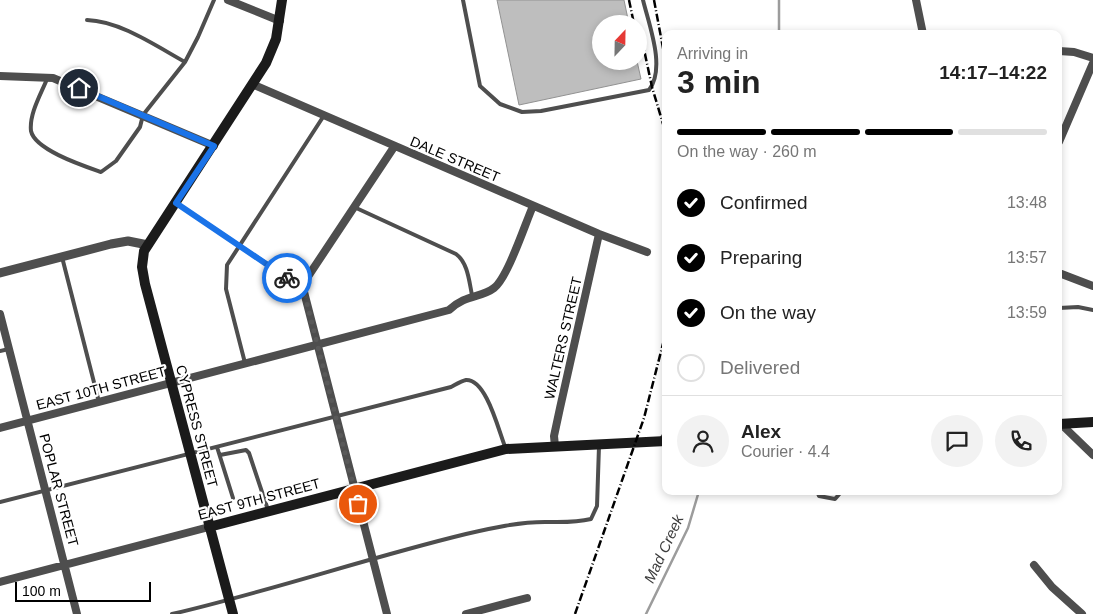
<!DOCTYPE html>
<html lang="en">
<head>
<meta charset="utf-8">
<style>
  :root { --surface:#fff; --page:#f2f2f2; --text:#222; --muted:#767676; --line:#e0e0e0; --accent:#000 }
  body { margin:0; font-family:Arial,sans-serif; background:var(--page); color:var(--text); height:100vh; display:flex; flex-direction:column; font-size:19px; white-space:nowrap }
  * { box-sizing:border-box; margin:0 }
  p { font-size:16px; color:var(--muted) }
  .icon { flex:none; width:28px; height:28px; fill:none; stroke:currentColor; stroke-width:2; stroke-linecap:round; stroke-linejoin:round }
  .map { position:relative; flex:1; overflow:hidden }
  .side { position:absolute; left:662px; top:30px; width:400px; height:465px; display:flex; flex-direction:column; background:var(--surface); border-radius:10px; box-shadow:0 2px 8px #0003 }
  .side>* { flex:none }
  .needle { width:32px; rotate:22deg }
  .fabs { position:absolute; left:592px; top:15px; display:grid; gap:10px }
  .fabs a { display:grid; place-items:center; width:55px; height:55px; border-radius:50%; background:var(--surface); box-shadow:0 2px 8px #0003; font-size:25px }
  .scale { position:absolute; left:15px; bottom:12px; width:136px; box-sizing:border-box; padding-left:5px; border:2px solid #000; border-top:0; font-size:14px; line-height:18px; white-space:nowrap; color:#000; -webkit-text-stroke:4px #fff; paint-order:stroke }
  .pin { position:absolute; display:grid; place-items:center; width:42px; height:42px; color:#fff; margin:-21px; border:2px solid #fff; border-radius:50%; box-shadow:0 1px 5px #0007 }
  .courier { position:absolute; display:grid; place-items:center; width:50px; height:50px; margin:-25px; border:4px solid #1a73e8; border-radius:50%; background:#fff; color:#222; box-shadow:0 1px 6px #0007 }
  .head em { font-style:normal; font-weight:800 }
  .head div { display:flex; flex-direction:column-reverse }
  .head { display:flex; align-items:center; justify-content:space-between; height:85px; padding:0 15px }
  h1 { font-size:32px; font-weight:800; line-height:38px }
  .bar { display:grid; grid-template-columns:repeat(4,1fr); gap:8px 5px; align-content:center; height:60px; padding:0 15px }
  .bar i { height:6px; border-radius:4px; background:var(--line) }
  .bar .on { background:var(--accent) }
  .bar p { grid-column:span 4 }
  .line { display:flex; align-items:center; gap:12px; padding:0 15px; border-top:1px solid var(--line) }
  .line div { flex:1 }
  .round { display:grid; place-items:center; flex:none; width:52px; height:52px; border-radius:26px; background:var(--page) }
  ol { padding:0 15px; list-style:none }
  li { display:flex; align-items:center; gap:15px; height:55px }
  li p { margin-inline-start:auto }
  li .icon { padding:5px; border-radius:50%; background:var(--accent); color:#fff; stroke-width:4 }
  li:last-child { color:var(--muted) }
  li i { width:28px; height:28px; border:2px solid var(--line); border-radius:50% }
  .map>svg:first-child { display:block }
</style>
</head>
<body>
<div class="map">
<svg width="1093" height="614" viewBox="0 0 1093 614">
  <rect width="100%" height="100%" fill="#fff"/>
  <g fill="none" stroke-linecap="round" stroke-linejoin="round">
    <path stroke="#9c9c9c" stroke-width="2.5" d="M779 34V0
      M646 614 688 528 699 491"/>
  </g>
  <path fill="#bebebe" stroke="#929292" d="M497 0H624L629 24H601V61H637L641 79 519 105Z"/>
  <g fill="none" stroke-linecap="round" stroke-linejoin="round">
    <path stroke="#4e4e4e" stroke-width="4" d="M463 0 480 86 500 104 522 112 541 111 649 90C666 68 649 25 643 0
      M87 20C120 21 156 46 185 62
      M47 79C41 94 29 114 31 131 35 150 84 166 101 172L116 161 140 127 143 115 185 62 198 37 214 0
      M176 203 303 288
      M354 207 456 254C468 263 469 281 472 295
      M62 257 99 402
      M1059 308 1078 307 1093 310
      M0 351 9 349
      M245 363 226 289 227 265 323 117
      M661 439 666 432
      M217 447 233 498
      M220 455 246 450 249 453 268 510
      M817 491 819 496 835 499 842 491
      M0 502 451 387C455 385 461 381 466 380 487 379 499 433 506 449
      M172 614C271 591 367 558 466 534 492 528 519 522 545 522 562 522 575 523 591 519L597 506 599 446"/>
    <path stroke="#4e4e4e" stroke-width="8" d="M228 0 280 21
      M916 0 923 34
      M1059 51 1074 52 1093 58
      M0 76 53 78 214 146
      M254 85 599 234 647 252
      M1059 142 1093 63
      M1059 273 1093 286
      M0 314 77 614
      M1061 424 1093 455
      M0 428 449 310C466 294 481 298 494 288 508 277 525 224 533 206
      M555 446 554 436 560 408 599 234
      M1034 565 1052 587 1082 614
      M0 582 209 527
      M387 614 303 288 305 281 394 147
      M466 614 527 598"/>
    <path stroke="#4e4e4e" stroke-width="9" d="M0 273 111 244 128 241 148 245"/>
    <path stroke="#1b1b1b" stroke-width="10" d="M1059 424 1093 422
      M209 527 506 449 666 441
      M233 614 145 284 142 267 144 251 266 63 276 39 282 0"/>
    <path stroke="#000" stroke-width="2.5" stroke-dasharray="8 2.5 1 2.5" stroke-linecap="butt" d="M629 0 634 24
      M654 0 666 64
      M639 26 652 87 666 134
      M575 614 644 418 666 332"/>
  </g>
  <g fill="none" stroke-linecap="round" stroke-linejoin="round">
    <path stroke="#595959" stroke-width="5" stroke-dasharray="0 9" d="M287 278 303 288 358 504"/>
    <path stroke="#1a73e8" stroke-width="6" d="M79 88 214 146 176 203 287 278"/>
  </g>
  <g text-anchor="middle" stroke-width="4.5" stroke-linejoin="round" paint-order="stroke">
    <g font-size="14" fill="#000" stroke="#fff">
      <text transform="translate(455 159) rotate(23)" y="5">DALE STREET</text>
      <text transform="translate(563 338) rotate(-77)" y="5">WALTERS STREET</text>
      <text transform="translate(101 388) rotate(-15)" y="5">EAST 10TH STREET</text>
      <text transform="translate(197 426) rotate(75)" y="5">CYPRESS STREET</text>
      <text transform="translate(59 490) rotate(75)" y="5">POPLAR STREET</text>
      <text transform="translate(259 499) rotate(-15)" y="5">EAST 9TH STREET</text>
    </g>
    <g font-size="15" font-style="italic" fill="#3d3d3d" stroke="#fff">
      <text transform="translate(664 549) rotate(-65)" y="5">Mad Creek</text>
    </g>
  </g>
</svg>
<div class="fabs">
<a><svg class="needle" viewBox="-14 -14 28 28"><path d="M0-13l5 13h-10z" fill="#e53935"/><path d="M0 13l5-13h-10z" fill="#767676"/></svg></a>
</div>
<div class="scale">100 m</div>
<div class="pin" style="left:358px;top:504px;background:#ea580c"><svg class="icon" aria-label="bag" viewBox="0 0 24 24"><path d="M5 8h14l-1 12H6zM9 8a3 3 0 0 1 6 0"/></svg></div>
<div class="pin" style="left:79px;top:88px;background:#1f2937"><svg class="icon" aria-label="home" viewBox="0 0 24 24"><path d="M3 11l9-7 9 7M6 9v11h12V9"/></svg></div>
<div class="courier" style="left:287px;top:278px"><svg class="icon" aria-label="bike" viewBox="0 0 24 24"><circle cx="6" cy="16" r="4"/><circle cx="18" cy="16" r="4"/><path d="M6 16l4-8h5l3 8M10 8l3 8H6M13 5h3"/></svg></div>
<section class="side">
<div class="head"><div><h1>3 min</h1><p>Arriving in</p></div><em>14:17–14:22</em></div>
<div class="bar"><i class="on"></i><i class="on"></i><i class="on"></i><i></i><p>On the way · 260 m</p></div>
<ol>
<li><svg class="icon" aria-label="check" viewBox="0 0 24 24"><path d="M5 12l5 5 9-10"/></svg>Confirmed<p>13:48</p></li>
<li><svg class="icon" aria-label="check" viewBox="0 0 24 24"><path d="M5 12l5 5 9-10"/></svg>Preparing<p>13:57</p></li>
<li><svg class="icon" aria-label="check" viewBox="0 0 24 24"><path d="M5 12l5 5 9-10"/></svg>On the way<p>13:59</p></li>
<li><i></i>Delivered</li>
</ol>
<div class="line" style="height:90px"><a class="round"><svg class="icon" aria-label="person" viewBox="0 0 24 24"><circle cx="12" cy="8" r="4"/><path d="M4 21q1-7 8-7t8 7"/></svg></a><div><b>Alex</b><p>Courier · 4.4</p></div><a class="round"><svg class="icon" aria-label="chat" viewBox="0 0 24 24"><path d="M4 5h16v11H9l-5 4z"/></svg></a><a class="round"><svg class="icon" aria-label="phone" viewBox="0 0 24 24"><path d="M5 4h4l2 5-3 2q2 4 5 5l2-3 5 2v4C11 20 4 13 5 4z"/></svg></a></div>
</section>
</div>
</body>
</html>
